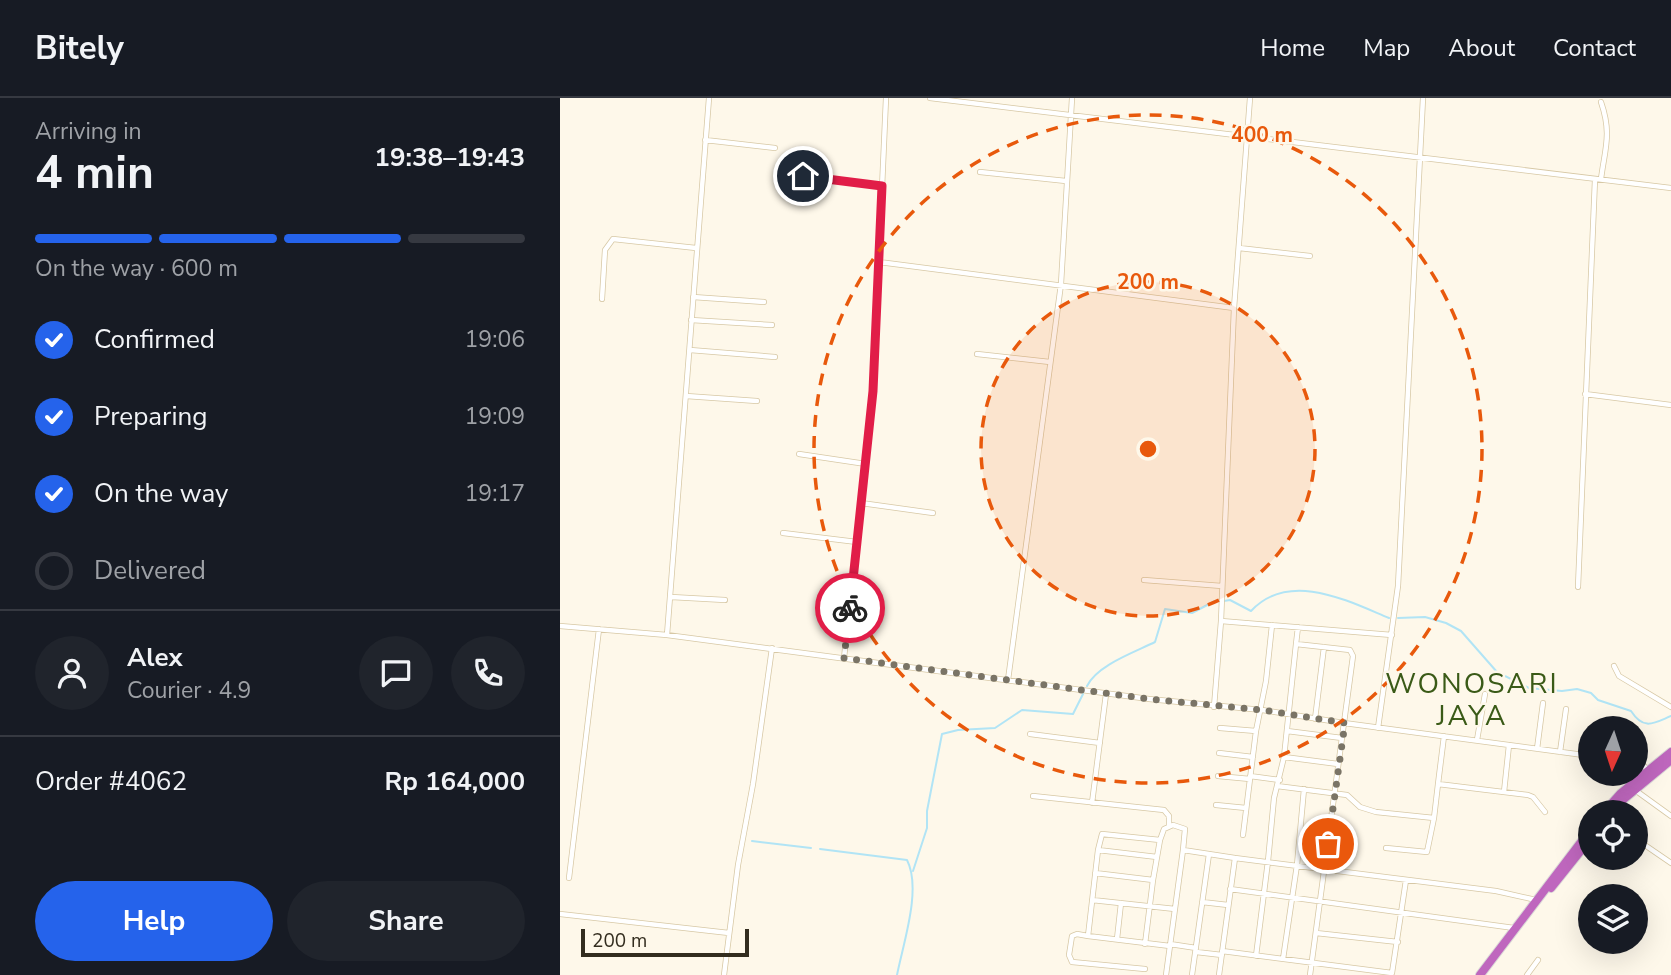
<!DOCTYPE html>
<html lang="en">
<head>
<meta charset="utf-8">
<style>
  :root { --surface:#171b24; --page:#20242c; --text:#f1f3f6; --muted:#9ea1a6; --line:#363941; --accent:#2563eb }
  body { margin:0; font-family:"Nunito Sans",sans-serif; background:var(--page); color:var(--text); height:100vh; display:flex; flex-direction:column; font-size:26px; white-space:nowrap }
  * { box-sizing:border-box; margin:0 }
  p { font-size:23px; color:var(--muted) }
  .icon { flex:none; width:38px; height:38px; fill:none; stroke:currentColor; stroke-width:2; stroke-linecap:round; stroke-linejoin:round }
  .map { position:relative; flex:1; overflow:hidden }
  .sheet { display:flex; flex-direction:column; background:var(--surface); width:560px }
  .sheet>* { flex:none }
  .needle { width:46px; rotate:183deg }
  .controls { position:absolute; left:1018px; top:618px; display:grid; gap:14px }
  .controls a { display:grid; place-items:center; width:70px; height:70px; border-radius:50%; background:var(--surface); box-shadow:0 7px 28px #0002; font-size:35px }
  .scale { position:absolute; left:21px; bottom:18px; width:168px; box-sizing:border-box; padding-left:7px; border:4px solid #332d1f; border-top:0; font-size:19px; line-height:24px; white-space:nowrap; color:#332d1f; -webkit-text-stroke:5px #fef8ea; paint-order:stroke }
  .pin { position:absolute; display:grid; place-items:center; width:60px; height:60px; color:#fff; margin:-30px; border:4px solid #fff; border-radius:50%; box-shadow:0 2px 7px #0007 }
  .courier { position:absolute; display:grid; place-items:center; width:70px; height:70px; margin:-35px; border:5px solid #e11d48; border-radius:50%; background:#fff; color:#222; box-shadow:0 2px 9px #0007 }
  .summary em { font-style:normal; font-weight:700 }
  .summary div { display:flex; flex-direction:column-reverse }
  .summary { display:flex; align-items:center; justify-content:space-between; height:119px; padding:0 35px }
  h1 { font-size:46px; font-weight:700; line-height:52px }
  .bar { display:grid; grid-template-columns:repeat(4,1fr); gap:10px 7px; align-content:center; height:84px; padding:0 35px }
  .bar i { height:9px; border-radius:5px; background:var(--line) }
  .bar .on { background:var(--accent) }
  .bar p { grid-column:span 4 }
  .line { display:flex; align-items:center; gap:18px; padding:0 35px; border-top:2px solid var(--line) }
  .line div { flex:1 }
  .round { display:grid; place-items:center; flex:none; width:74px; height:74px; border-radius:37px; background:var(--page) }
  ol { padding:0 35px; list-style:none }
  li { display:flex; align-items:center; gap:21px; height:77px }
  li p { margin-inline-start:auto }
  li .icon { padding:7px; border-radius:50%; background:var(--accent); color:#fff; stroke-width:4 }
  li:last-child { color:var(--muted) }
  li i { width:38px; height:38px; border:4px solid var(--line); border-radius:50% }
  .cta { display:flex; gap:14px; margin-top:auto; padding:14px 35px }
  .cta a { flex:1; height:80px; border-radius:42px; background:var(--accent); color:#fff; font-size:28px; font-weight:700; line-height:80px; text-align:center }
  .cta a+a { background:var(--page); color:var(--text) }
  header { display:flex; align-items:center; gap:42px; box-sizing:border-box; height:98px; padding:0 35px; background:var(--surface); border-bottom:2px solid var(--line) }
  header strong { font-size:33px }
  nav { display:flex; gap:38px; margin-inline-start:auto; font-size:24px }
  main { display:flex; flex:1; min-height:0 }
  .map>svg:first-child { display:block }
</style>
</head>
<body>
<header>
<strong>Bitely</strong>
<nav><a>Home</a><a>Map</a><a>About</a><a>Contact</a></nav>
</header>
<main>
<section class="sheet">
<div class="summary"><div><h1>4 min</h1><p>Arriving in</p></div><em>19:38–19:43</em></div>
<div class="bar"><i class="on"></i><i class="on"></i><i class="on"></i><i></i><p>On the way · 600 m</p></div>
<ol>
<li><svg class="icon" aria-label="check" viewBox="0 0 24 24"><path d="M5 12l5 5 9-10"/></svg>Confirmed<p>19:06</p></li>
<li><svg class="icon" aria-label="check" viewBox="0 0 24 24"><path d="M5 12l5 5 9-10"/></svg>Preparing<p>19:09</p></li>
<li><svg class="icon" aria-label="check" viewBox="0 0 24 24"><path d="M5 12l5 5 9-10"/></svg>On the way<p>19:17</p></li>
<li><i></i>Delivered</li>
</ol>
<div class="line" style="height:126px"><a class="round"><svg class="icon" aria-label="person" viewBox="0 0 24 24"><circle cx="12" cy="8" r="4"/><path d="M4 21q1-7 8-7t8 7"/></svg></a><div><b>Alex</b><p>Courier · 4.9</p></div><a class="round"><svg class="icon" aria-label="chat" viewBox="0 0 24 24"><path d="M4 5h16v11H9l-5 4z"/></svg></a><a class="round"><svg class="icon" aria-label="phone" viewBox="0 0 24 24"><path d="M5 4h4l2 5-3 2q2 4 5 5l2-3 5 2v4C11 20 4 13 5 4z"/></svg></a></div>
<div class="line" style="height:91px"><div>Order #4062</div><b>Rp 164,000</b></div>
<div class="cta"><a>Help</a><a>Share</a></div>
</section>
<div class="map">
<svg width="1111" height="877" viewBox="0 0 1111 877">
  <rect width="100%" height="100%" fill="#fef8ea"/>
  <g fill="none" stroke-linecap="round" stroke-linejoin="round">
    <path stroke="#b1e4f5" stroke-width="2" d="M664 503 670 502 691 513C729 472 788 503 829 520
      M838 520 865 519 886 525 901 533 937 574 969 590 1002 593 1017 591 1031 595 1038 602 1071 613C1084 633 1094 625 1111 618
      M527 588C537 567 575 554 595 544L605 511 632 515 655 503
      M192 743 251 750
      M260 751 347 762C362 791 343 846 337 877
      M353 773 367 730V713L382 636 398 632 435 630 462 612 513 616 523 596"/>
    <defs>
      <path id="street" d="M370 0 1111 90
        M145 42 215 50
        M420 74 506 83
        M240 78 322 88
        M1041 81C1045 50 1052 36 1041 4
        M679 150 750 158
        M319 164 674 210
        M133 199 204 204
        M42 201 45 152 53 141 136 150
        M131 222 212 227
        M130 252 215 259
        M417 256 490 264
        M1025 296 1111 307
        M126 298 197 303
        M239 356 306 366
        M301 405 373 415
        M223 435 297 444
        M584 482 662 488
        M1018 489 1035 81
        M111 499 165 502
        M661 523 832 537
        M0 528 107 537 589 601 702 612 784 625 1031 658
        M107 537 149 0
        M736 546 738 529
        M284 560 313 293 326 0
        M1054 568 1059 578 1111 609
        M448 582 501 186 512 0
        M654 609 661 523 674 210 690 0
        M755 621 764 549
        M660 630 696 633
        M818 630 838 488 863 0
        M727 633 782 640
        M470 636 540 645
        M917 642 925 596
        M977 651 983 605
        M1000 654 1006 611
        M659 655 693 659
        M724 659 778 666
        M1076 665 1082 666 1087 671
        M658 678 690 681
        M690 678 720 682
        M878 686 884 638
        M717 688 787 697 800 709 816 714 874 720 867 754 826 750
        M1075 692 1111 718
        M944 694 949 647
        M473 698 604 712 609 718V727
        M532 705 546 596
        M656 707 686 710
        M874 720 878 686 968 697 973 699 985 714
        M683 737 696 633 706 583 712 527
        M1076 741 1111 765
        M538 752 597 759
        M675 760 936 793 976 802
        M535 775 593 782 600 742
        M9 780 39 531
        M670 791 954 830
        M532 802 615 811
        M642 804 668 807
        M0 816 169 835
        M756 835 838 844
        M528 838 517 836 512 838 509 857 512 864 585 871
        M557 841 561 805
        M585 846 593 782
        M610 846 636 850
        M610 848 528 838 538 752 542 736 600 742 604 731 613 727 625 731 623 752
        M662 853 832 875 846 782
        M636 854 662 857
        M696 858 708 763 714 700 724 659 736 546 790 552 793 558 750 877
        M723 861 737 767 744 691
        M164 877 178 767 193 686 212 550
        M606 877 623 752 675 760 659 877
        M632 877 649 756
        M967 877 978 862"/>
      <path id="highway" d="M1044 714 1061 695 1111 654
        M1053 714 1064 701 1111 662
        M991 790 1031 740
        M920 877 1031 731"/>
    </defs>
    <use href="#street" stroke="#d7c8a5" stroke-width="6"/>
    <use href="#highway" stroke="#dad9d7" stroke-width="10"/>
    <use href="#street" stroke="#fff" stroke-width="4.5"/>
    <use href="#highway" stroke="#bf67be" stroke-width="8"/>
  </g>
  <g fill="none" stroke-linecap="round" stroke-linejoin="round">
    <path stroke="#7a7466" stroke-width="7" stroke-dasharray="0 12.6" d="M290 510 284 560 589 601 702 612 785 625 768 746"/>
    <path stroke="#e11d48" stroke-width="9" d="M243 78 322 88 313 293 290 510"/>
  </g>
  <circle cx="588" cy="351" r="167" fill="#e8590c" fill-opacity=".12"/>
  <g fill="none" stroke="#e8590c" stroke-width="3.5" stroke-dasharray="12 9">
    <circle cx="588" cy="351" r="167"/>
    <circle cx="588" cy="351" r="334"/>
  </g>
  <g text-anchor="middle" stroke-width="5" stroke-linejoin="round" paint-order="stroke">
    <g font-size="28" letter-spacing="2" fill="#3a5a17" stroke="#fef8ea">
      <text x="912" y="595">WONOSARI<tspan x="912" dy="32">JAYA</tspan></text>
    </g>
  </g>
  <circle cx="588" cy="351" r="10" fill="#e8590c" stroke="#fef8ea" stroke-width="3.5"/>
  <g font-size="21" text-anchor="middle" font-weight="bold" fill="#e8590c" stroke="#fef8ea" stroke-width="5" stroke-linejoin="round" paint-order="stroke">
    <text x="702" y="44">400 m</text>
    <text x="588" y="191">200 m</text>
  </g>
</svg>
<div class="controls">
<a><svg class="needle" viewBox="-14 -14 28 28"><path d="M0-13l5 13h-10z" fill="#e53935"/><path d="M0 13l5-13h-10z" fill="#9ea1a6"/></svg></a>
<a><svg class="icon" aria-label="locate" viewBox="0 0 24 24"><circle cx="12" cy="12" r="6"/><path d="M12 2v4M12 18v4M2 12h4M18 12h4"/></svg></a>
<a><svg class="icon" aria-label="layers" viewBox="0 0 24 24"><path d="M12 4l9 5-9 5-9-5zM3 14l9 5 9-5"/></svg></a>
</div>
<div class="scale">200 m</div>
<div class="pin" style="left:768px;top:746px;background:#ea580c"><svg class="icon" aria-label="bag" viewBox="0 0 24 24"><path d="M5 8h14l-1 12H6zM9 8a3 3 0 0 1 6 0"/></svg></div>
<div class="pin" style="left:243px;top:78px;background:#1f2937"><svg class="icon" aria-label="home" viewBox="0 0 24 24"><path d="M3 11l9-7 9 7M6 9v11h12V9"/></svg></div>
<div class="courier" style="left:290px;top:510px"><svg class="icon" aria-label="bike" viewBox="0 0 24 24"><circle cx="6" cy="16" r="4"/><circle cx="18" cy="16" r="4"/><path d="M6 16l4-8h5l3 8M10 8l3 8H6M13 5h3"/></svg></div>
</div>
</main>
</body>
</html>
